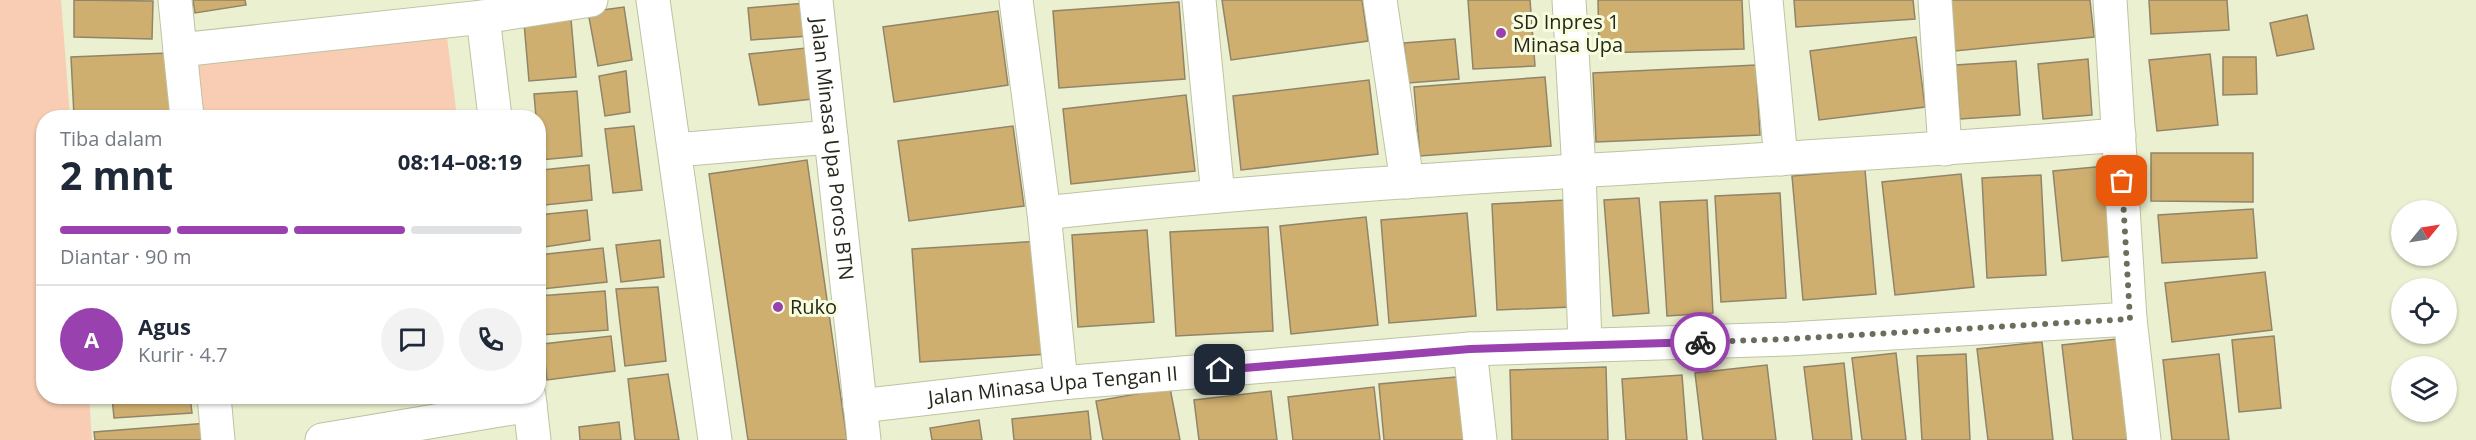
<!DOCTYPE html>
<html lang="id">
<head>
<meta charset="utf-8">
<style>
  :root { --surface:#fff; --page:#f2f2f3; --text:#1f2937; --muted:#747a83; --line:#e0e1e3; --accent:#9942af }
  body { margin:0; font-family:"Open Sans",sans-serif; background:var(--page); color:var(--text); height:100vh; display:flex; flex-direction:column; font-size:22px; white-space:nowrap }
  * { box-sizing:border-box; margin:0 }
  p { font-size:20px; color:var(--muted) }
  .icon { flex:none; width:33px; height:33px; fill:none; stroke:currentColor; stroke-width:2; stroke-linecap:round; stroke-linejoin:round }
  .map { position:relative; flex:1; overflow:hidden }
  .details { position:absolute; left:36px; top:110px; width:510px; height:294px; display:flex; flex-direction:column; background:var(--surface); border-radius:24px; box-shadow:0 2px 4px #0004 }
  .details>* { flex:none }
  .needle { width:39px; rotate:60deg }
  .tools { position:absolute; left:2391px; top:200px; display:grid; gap:12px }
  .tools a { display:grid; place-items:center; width:66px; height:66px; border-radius:50%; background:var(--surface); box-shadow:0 2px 4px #0004; font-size:30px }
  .pin { position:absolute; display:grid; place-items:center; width:51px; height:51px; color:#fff; margin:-26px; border-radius:12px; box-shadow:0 3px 9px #0006 }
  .courier { position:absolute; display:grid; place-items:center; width:60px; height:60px; margin:-30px; border:4px solid #9942af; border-radius:50%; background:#fff; color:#222; box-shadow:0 2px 8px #0007 }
  .overview em { font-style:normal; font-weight:700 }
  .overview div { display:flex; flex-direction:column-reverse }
  .overview { display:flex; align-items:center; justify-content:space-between; height:102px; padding:0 24px }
  h1 { font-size:39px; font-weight:700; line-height:45px }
  .bar { display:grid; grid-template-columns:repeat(4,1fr); gap:9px 6px; align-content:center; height:72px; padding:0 24px }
  .bar i { height:8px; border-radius:4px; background:var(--line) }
  .bar .selected { background:var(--accent) }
  .bar p { grid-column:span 4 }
  .line { display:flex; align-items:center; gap:15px; padding:0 24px; border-top:2px solid var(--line) }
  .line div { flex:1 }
  .round { display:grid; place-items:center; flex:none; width:63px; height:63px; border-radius:32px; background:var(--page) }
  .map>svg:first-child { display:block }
</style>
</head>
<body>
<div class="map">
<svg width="2476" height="440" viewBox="0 0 2476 440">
  <rect width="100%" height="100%" fill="#eaf0d0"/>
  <path fill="#f8cdb3" d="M0 0H61L70 117H44V396H89L92 440H0Z
    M445 21 457 117H190L182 51Z"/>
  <path fill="#cfaf70" stroke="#918468" stroke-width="1.5" d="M74 0 153 1 152 39 74 37Z
    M193 0H245L246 5 195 13Z
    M1222 0H1362L1368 41 1231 60Z
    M1468 0H1530L1535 66 1473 69Z
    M1598 0H1742L1744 49 1599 53Z
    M1794 0H1913L1915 19 1796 27Z
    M1949 0H2090L2094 37 1955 51Z
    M2149 0H2227L2229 30 2151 34Z
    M1179 2 1185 79 1059 88 1053 11Z
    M806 3 809 36 751 40 748 8Z
    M624 7 632 60 598 66 588 12Z
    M998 11 1008 85 894 102 883 27Z
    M2307 15 2314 49 2277 56 2270 23Z
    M571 19 576 77 529 81 524 23Z
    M1916 37 1925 107 1819 120 1810 51Z
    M1455 39 1459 79 1408 83 1404 43Z
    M806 48 812 99 759 105 749 54Z
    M168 53 171 111 74 116 71 57Z
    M2210 54 2218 125 2157 131 2149 60Z
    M2223 57H2256L2257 94 2223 95Z
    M2088 59 2092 115 2043 119 2038 64Z
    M2016 61 2020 115 1960 119 1956 65Z
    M1756 65 1760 135 1596 142 1593 73Z
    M626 71 630 112 605 116 599 76Z
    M1545 77 1551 146 1420 156 1414 87Z
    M1369 80 1378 154 1241 170 1233 96Z
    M577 91 582 156 540 160 538 117H536L534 94Z
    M1186 95 1195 171 1071 184 1063 109Z
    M634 126 642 190 613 193 605 129Z
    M1013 126 1024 206 909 221 898 141Z
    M2151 153H2253V202L2151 201Z
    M807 160 847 440H748L709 174Z
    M589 165 592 200 545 205 542 170Z
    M2106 166 2115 256 2062 261 2053 171Z
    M1865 170 1876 294 1803 300 1792 176Z
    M1961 174 1974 287 1895 295 1882 182Z
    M2041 175 2046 275 1987 278 1982 178Z
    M1780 193 1786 298 1721 302 1715 196Z
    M1639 198 1649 313 1613 316 1604 200Z
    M1566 200 1571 307 1497 310 1492 204Z
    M1707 200 1713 313 1667 316 1660 202Z
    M2253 209 2257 258 2162 263 2158 215Z
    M587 210 590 240 538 248V215Z
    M1467 213 1476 316 1389 323 1381 220Z
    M1366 217 1378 325 1291 334 1280 226Z
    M1268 227 1273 331 1176 336 1170 232Z
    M1147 230 1154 322 1078 327 1072 235Z
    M660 240 664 277 621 282 616 245Z
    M1042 241 1050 354 920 362 912 249Z
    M603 248 607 282 542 289 538 255Z
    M2265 272 2272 330 2172 342 2165 283Z
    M658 287 666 361 625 366 616 289Z
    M605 291 608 330 540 335 538 296Z
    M611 336 615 371 547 380 543 344Z
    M2274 336 2281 408 2239 412 2232 340Z
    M2117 339 2129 440H2073L2062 345Z
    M2042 342 2053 440H1988L1977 349Z
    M1896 353 1906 440H1862L1852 358Z
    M1966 354 1970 440H1922L1917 356Z
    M2219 354 2229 440H2172L2163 360Z
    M1844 363 1852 440H1813L1804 367Z
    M1767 365 1776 440H1703L1695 373Z
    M1606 367 1608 440H1512L1510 370Z
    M668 374 679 440H635L628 379Z
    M1682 375 1687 440H1626L1622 379Z
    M1467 376 1473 440H1384L1379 384Z
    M1374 387 1380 440H1293L1288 397Z
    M1170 388 1180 440H1103L1096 401Z
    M1271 391 1277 440H1199L1194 400Z
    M112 396H190L192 413 114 418Z
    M323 396H368L324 403Z
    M1088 411 1091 440H1014L1012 419Z
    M979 420 982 440H932L930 428Z
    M619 422 621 440H580L579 427Z
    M208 423 209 440H95L94 432Z"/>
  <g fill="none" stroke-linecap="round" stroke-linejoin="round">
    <defs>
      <g id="minor">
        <path d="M175 0 180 50"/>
        <path d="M653 0 715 440"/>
        <path id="s1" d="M816 0 864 440"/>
        <path d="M1016 0 1044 213 1061 383"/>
        <path d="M1199 0 1218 196"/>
        <path d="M1380 0 1407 182"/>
        <path d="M1569 0 1579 171 1585 345"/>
        <path d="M1766 0 1781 159"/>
        <path d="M1935 0 1945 149"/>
        <path d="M2110 0 2130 319 2144 440"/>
        <path d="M483 17 495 117"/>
        <path d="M187 117 180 50 483 17 591 0"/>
        <path d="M675 150 831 137"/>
        <path d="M1044 213C1401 174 1761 165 2119 135"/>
        <path d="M1470 349 1480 440"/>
        <path d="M214 396 218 440"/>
        <path d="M529 396 534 440"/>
        <path id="s2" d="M860 406 1061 383 1470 349 1788 339 2130 319"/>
        <path d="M322 440 530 405"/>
      </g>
    </defs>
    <use href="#minor" stroke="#bdc3a4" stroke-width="35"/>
    <use href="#minor" stroke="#fff" stroke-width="33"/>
  </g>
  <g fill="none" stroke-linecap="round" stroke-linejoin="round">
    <path stroke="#6b6e5b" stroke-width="6" stroke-dasharray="0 10.8" d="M1700 342 1788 339 2130 319 2122 181"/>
    <path stroke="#9942af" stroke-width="8" d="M1220 370 1470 349 1700 342"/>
  </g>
  <g fill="#9942af" stroke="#f7fddd" stroke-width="2">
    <circle cx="1501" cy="33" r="6"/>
    <circle cx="778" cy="307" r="6"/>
  </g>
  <g text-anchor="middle" stroke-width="6" stroke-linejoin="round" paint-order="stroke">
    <g font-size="20" fill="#26281c" stroke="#f7fddd" text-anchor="start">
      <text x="1513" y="29">SD Inpres 1<tspan x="1513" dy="23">Minasa Upa</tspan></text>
      <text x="790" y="314">Ruko</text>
    </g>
    <g font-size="20" fill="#26281c" stroke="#f7fddd">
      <text dy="7" stroke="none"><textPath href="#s1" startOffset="150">Jalan Minasa Upa Poros BTN</textPath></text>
      <text dy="7" stroke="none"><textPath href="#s2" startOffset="194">Jalan Minasa Upa Tengan II</textPath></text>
    </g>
  </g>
</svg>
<div class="tools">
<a><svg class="needle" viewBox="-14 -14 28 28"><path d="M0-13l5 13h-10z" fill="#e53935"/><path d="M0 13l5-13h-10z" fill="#747a83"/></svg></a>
<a><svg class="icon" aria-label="locate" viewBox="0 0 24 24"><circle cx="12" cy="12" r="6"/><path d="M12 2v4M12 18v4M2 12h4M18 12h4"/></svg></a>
<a><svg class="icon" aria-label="layers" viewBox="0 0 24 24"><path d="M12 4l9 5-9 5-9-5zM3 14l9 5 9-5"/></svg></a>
</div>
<div class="pin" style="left:2122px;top:181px;background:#ea580c"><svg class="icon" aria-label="bag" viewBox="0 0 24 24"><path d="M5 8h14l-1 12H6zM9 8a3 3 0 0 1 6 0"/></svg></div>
<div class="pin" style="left:1220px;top:370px;background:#1f2937"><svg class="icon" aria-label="home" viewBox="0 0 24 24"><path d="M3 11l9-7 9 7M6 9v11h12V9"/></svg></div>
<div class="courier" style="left:1700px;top:342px"><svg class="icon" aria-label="bike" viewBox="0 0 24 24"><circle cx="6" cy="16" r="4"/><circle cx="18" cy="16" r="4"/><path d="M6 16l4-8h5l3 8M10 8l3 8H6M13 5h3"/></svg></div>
<section class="details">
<div class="overview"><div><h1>2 mnt</h1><p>Tiba dalam</p></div><em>08:14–08:19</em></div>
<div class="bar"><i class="selected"></i><i class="selected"></i><i class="selected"></i><i></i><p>Diantar · 90 m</p></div>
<div class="line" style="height:108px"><b class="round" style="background:var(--accent);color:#fff">A</b><div><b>Agus</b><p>Kurir · 4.7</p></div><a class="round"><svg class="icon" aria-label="chat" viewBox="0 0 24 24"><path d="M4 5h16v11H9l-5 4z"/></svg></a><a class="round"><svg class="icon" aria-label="phone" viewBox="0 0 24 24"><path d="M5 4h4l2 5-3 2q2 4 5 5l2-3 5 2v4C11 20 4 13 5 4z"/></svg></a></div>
</section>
</div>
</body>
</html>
